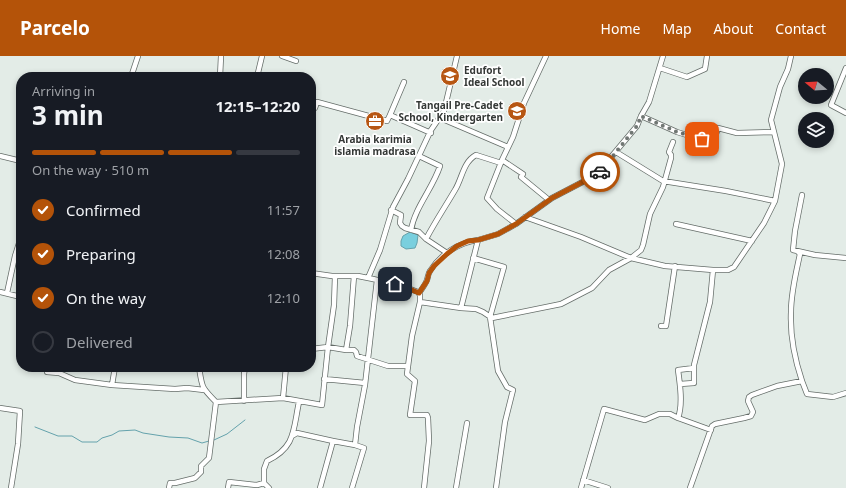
<!DOCTYPE html>
<html lang="en">
<head>
<meta charset="utf-8">
<style>
  :root { --surface:#171b24; --page:#242831; --text:#f1f3f6; --muted:#9ea1a6; --line:#363941; --accent:#b45309 }
  body { margin:0; font-family:"Noto Sans",sans-serif; background:var(--page); color:var(--text); height:100vh; display:flex; flex-direction:column; font-size:15px; white-space:nowrap }
  * { box-sizing:border-box; margin:0 }
  p { font-size:13px; color:var(--muted) }
  .icon { flex:none; width:22px; height:22px; fill:none; stroke:currentColor; stroke-width:2; stroke-linecap:round; stroke-linejoin:round }
  .map { position:relative; flex:1; overflow:hidden }
  .panel { position:absolute; left:16px; top:16px; width:300px; height:300px; display:flex; flex-direction:column; background:var(--surface); border-radius:16px; box-shadow:0 2px 6px #0003 }
  .panel>* { flex:none }
  .needle { width:26px; rotate:288deg }
  .fabs { position:absolute; left:798px; top:12px; display:grid; gap:8px }
  .fabs a { display:grid; place-items:center; width:36px; height:36px; border-radius:50%; background:var(--surface); box-shadow:0 2px 6px #0003; font-size:20px }
  .pin { position:absolute; display:grid; place-items:center; width:34px; height:34px; color:#fff; margin:-17px; border-radius:8px; box-shadow:0 2px 6px #0006 }
  .courier { position:absolute; display:grid; place-items:center; width:40px; height:40px; margin:-20px; border:3px solid #b45309; border-radius:50%; background:#fff; color:#222; box-shadow:0 1px 5px #0007 }
  .headline em { font-style:normal; font-weight:700 }
  .headline div { display:flex; flex-direction:column-reverse }
  .headline { display:flex; align-items:center; justify-content:space-between; height:68px; padding:0 16px }
  h1 { font-size:26px; font-weight:700; line-height:30px }
  .bar { display:grid; grid-template-columns:repeat(4,1fr); gap:6px 4px; align-content:center; height:48px; padding:0 16px }
  .bar i { height:5px; border-radius:3px; background:var(--line) }
  .bar .on { background:var(--accent) }
  .bar p { grid-column:span 4 }
  ol { padding:0 16px; list-style:none }
  li { display:flex; align-items:center; gap:12px; height:44px }
  li p { margin-inline-start:auto }
  li .icon { padding:4px; border-radius:50%; background:var(--accent); color:#fff; stroke-width:4 }
  li:last-child { color:var(--muted) }
  li i { width:22px; height:22px; border:2px solid var(--line); border-radius:50% }
  header { display:flex; align-items:center; gap:24px; box-sizing:border-box; height:56px; padding:0 20px; background:var(--accent); color:#fff }
  header strong { font-size:19px }
  nav { display:flex; gap:22px; margin-inline-start:auto; font-size:14px }
  .map>svg:first-child { display:block }
</style>
</head>
<body>
<header>
<strong>Parcelo</strong>
<nav><a>Home</a><a>Map</a><a>About</a><a>Contact</a></nav>
</header>
<div class="map">
<svg width="846" height="432" viewBox="0 0 846 432">
  <rect width="100%" height="100%" fill="#e3ece7"/>
  <path fill="#79cfde" stroke="#64a2ac" d="M410 176 418 179 417 187 415 192 406 193 401 190V185L403 180Z"/>
  <g fill="none" stroke-linecap="round" stroke-linejoin="round">
    <path stroke="#64a2ac" stroke-width="1" d="M35 371 58 380H72L82 386H97L102 382 112 379 119 375 135 374 143 377 169 381 188 382 202 387 209 385
      M214 384 227 378 245 364"/>
    <defs>
      <path id="minor" d="M282 0 296 5
        M660 12 687 21 705 13 707 0
        M846 12 831 49 846 57
        M131 21 138 0
        M220 21 221 0
        M257 21 262 0
        M404 26 390 59 431 77
        M311 52H315L317 46 387 65 390 59
        M641 60 677 76 713 87 718 72 737 77 774 76
        M440 62 508 91
        M616 96 663 125 726 135 775 145
        M0 100 21 105
        M502 104 523 118 521 121 549 144
        M802 139 795 175 793 194 815 199 846 202
        M391 154 401 159 400 167 402 170 405 172 419 176 426 183
        M525 161 581 181 631 202 641 194 643 189 650 158 663 131 671 102V99L669 96 673 86
        M516 168 497 153 487 142 502 104 513 81 524 47 546 0
        M676 168 752 185
        M411 174C415 151 433 132 440 110L419 100
        M798 196 800 198C796 217 791 236 791 256 790 278 795 304 802 325
        M447 197 426 183C435 166 445 151 455 134 462 123 463 106 476 99L501 107
        M473 202 504 211 490 261 498 315 507 331 513 334 505 366 496 432
        M311 217 332 220H358L373 223 405 231 418 236 420 239V246
        M368 222 380 194 393 151 408 123 431 74 444 55 457 0
        M0 236 21 241
        M7 237 15 200 21 181
        M419 237C422 233 425 229 427 224 428 221 428 218 430 215 440 199 459 186 478 184
        M461 252 476 253 483 256 492 262 561 248 592 232 609 214 631 202 665 210 713 214H728L734 211 764 167 775 145 782 108 771 64 780 31 788 13 791 0
        M661 270H666L675 210
        M311 293 328 291 346 294H354L356 296 357 300 388 310H408
        M346 294 350 270 354 220
        M47 311V316L59 317 75 324 112 329 115 311
        M694 312 678 314C680 328 683 349 678 362L711 374
        M324 323 365 327
        M680 328 694 327V309L710 246 713 214
        M112 329 175 333 187 332 204 334
        M283 342 286 311
        M244 345V318L245 311H276
        M216 346 283 342 322 349 328 291 334 249 335 220
        M0 352 20 355 18 388 11 432
        M292 380 297 377 333 385 355 389
        M583 424 608 432
        M264 427 269 432
        M169 432 170 427H175L195 422 201 416V410L209 402 216 346C201 331 202 331 199 311
        M228 432 229 426 257 429 264 427V413L267 405C296 391 293 374 299 346
        M320 432 333 385
        M352 432 364 392 355 389 357 371 365 329 377 224
        M424 432 429 385 428 362 427 359H410L415 325 407 318 412 280 420 246 461 252 478 184 498 178 516 168 552 142 596 119 637 70 641 60 649 46 663 0
        M456 432 467 367
        M581 432 604 353 645 364 659 358H670L678 362
        M690 432 712 370 715 368 744 362 751 360 753 356 748 345 749 341 752 339 777 330 802 325 807 338 833 341 846 337"/>
    </defs>
    <use href="#minor" stroke="#656d69" stroke-width="6"/>
    <use href="#minor" stroke="#fff" stroke-width="4.5"/>
  </g>
  <g fill="none" stroke-linecap="round" stroke-linejoin="round">
    <path stroke="#717774" stroke-width="4" stroke-dasharray="0 7.2" d="M600 116 637 70 641 60 677 76 702 83"/>
    <path stroke="#b45309" stroke-width="5" d="M395 228 405 231 419 237 427 225 429 217 434 210 447 198 457 190 468 185 478 184 498 178 516 168 552 142 596 119 600 116"/>
  </g>
  <defs>
    <symbol id="school-disc" viewBox="-11 -11 22 22"><circle r="9.5" fill="#b75613" stroke="#fff"/><path d="M0-5L7-2L0 1L-7-2ZM-4 1L0 2.5L4 1V4Q0 6-4 4Z" fill="#fff"/></symbol>
    <symbol id="office-disc" viewBox="-11 -11 22 22"><circle r="9.5" fill="#b75613" stroke="#fff"/><path d="M-6-3h4V-5.5h4V-3h4V5H-6ZM-1-4.5V-3h2v-1.5ZM-6 0V1H6V0Z" fill="#fff"/></symbol>
  </defs>
  <g fill-rule="evenodd">
    <use href="#school-disc" x="439" y="9" width="22" height="22"/>
    <use href="#school-disc" x="506" y="44" width="22" height="22"/>
    <use href="#office-disc" x="364" y="54" width="22" height="22"/>
  </g>
  <g text-anchor="middle" stroke-width="3.5" stroke-linejoin="round" paint-order="stroke">
    <g font-size="10" font-weight="bold" fill="#343836" stroke="#fff" text-anchor="start">
      <text x="464" y="18">Edufort<tspan x="464" dy="12">Ideal School</tspan></text>
      <text x="503" y="53" text-anchor="end">Tangail Pre-Cadet<tspan x="503" dy="12">School, Kindergarten</tspan></text>
      <text x="375" y="87" text-anchor="middle">Arabia karimia<tspan x="375" dy="12">islamia madrasa</tspan></text>
    </g>
  </g>
</svg>
<div class="fabs">
<a><svg class="needle" viewBox="-14 -14 28 28"><path d="M0-13l5 13h-10z" fill="#e53935"/><path d="M0 13l5-13h-10z" fill="#9ea1a6"/></svg></a>
<a><svg class="icon" aria-label="layers" viewBox="0 0 24 24"><path d="M12 4l9 5-9 5-9-5zM3 14l9 5 9-5"/></svg></a>
</div>
<div class="pin" style="left:702px;top:83px;background:#ea580c"><svg class="icon" aria-label="bag" viewBox="0 0 24 24"><path d="M5 8h14l-1 12H6zM9 8a3 3 0 0 1 6 0"/></svg></div>
<div class="pin" style="left:395px;top:228px;background:#1f2937"><svg class="icon" aria-label="home" viewBox="0 0 24 24"><path d="M3 11l9-7 9 7M6 9v11h12V9"/></svg></div>
<div class="courier" style="left:600px;top:116px"><svg class="icon" aria-label="car" viewBox="0 0 24 24"><path d="M5 17H2v-5l4-1 3-4h7l3 4 3 1v5h-3M9 17h6M6 11h13"/><circle cx="7" cy="17" r="2"/><circle cx="17" cy="17" r="2"/></svg></div>
<section class="panel">
<div class="headline"><div><h1>3 min</h1><p>Arriving in</p></div><em>12:15–12:20</em></div>
<div class="bar"><i class="on"></i><i class="on"></i><i class="on"></i><i></i><p>On the way · 510 m</p></div>
<ol>
<li><svg class="icon" aria-label="check" viewBox="0 0 24 24"><path d="M5 12l5 5 9-10"/></svg>Confirmed<p>11:57</p></li>
<li><svg class="icon" aria-label="check" viewBox="0 0 24 24"><path d="M5 12l5 5 9-10"/></svg>Preparing<p>12:08</p></li>
<li><svg class="icon" aria-label="check" viewBox="0 0 24 24"><path d="M5 12l5 5 9-10"/></svg>On the way<p>12:10</p></li>
<li><i></i>Delivered</li>
</ol>
</section>
</div>
</body>
</html>
